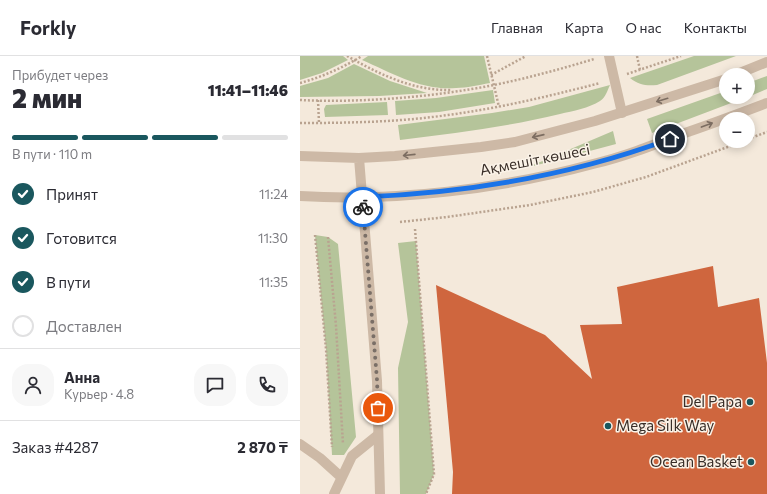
<!DOCTYPE html>
<html lang="ru">
<head>
<meta charset="utf-8">
<style>
  :root { --surface:#fff; --page:#f7f7f7; --text:#2b2b33; --muted:#7c7c81; --line:#e1e1e2; --accent:#1a575e }
  body { margin:0; font-family:Commissioner,sans-serif; background:var(--page); color:var(--text); height:100vh; display:flex; flex-direction:column; font-size:15px; white-space:nowrap }
  * { box-sizing:border-box; margin:0 }
  p { font-size:13px; color:var(--muted) }
  .icon { flex:none; width:22px; height:22px; fill:none; stroke:currentColor; stroke-width:2; stroke-linecap:round; stroke-linejoin:round }
  .map { position:relative; flex:1; overflow:hidden }
  .details { display:flex; flex-direction:column; background:var(--surface); width:300px }
  .details>* { flex:none }
  .tools { position:absolute; left:419px; top:12px; display:grid; gap:8px }
  .tools a { display:grid; place-items:center; width:36px; height:36px; border-radius:50%; background:var(--surface); box-shadow:0 2px 10px #0003; font-size:20px }
  .pin { position:absolute; display:grid; place-items:center; width:34px; height:34px; color:#fff; margin:-17px; border:2px solid #fff; border-radius:50%; box-shadow:0 1px 4px #0007 }
  .courier { position:absolute; display:grid; place-items:center; width:40px; height:40px; margin:-20px; border:3px solid #1a73e8; border-radius:50%; background:#fff; color:#222; box-shadow:0 1px 5px #0007 }
  .head em { font-style:normal; font-weight:800 }
  .head div { display:flex; flex-direction:column-reverse }
  .head { display:flex; align-items:center; justify-content:space-between; height:68px; padding:0 12px }
  h1 { font-size:26px; font-weight:800; line-height:30px }
  .bar { display:grid; grid-template-columns:repeat(4,1fr); gap:6px 4px; align-content:center; height:48px; padding:0 12px }
  .bar i { height:5px; border-radius:3px; background:var(--line) }
  .bar .current { background:var(--accent) }
  .bar p { grid-column:span 4 }
  .line { display:flex; align-items:center; gap:10px; padding:0 12px; border-top:1px solid var(--line) }
  .line div { flex:1 }
  .round { display:grid; place-items:center; flex:none; width:42px; height:42px; border-radius:16px; background:var(--page) }
  ol { padding:0 12px; list-style:none }
  li { display:flex; align-items:center; gap:12px; height:44px }
  li p { margin-inline-start:auto }
  li .icon { padding:4px; border-radius:50%; background:var(--accent); color:#fff; stroke-width:4 }
  li:last-child { color:var(--muted) }
  li i { width:22px; height:22px; border:2px solid var(--line); border-radius:50% }
  header { display:flex; align-items:center; gap:24px; box-sizing:border-box; height:56px; padding:0 20px; background:var(--surface); border-bottom:1px solid var(--line) }
  header strong { font-size:19px }
  nav { display:flex; gap:22px; margin-inline-start:auto; font-size:14px }
  main { display:flex; flex:1; min-height:0 }
  .map>svg:first-child { display:block }
</style>
</head>
<body>
<header>
<strong>Forkly</strong>
<nav><a>Главная</a><a>Карта</a><a>О нас</a><a>Контакты</a></nav>
</header>
<main>
<section class="details">
<div class="head"><div><h1>2 мин</h1><p>Прибудет через</p></div><em>11:41–11:46</em></div>
<div class="bar"><i class="current"></i><i class="current"></i><i class="current"></i><i></i><p>В пути · 110 m</p></div>
<ol>
<li><svg class="icon" aria-label="check" viewBox="0 0 24 24"><path d="M5 12l5 5 9-10"/></svg>Принят<p>11:24</p></li>
<li><svg class="icon" aria-label="check" viewBox="0 0 24 24"><path d="M5 12l5 5 9-10"/></svg>Готовится<p>11:30</p></li>
<li><svg class="icon" aria-label="check" viewBox="0 0 24 24"><path d="M5 12l5 5 9-10"/></svg>В пути<p>11:35</p></li>
<li><i></i>Доставлен</li>
</ol>
<div class="line" style="height:72px"><a class="round"><svg class="icon" aria-label="person" viewBox="0 0 24 24"><circle cx="12" cy="8" r="4"/><path d="M4 21q1-7 8-7t8 7"/></svg></a><div><b>Анна</b><p>Курьер · 4.8</p></div><a class="round"><svg class="icon" aria-label="chat" viewBox="0 0 24 24"><path d="M4 5h16v11H9l-5 4z"/></svg></a><a class="round"><svg class="icon" aria-label="phone" viewBox="0 0 24 24"><path d="M5 4h4l2 5-3 2q2 4 5 5l2-3 5 2v4C11 20 4 13 5 4z"/></svg></a></div>
<div class="line" style="height:52px"><div>Заказ #4287</div><b>2 870 ₸</b></div>
</section>
<div class="map">
<svg width="467" height="438" viewBox="0 0 467 438">
  <rect width="100%" height="100%" fill="#f4e9db"/>
  <path fill="#b5c49a" d="M0 0H43L48 4 22 17 0 24Z
    M68 0H184L190 27C178 29 167 32 156 32 122 35 92 17 62 4Z
    M394 0H436L357 29C346 30 339 29 330 22Z
    M54 8 90 25 127 37 79 40 0 41V30L28 22Z
    M467 20V33L448 41V27Z
    M310 29C307 35 306 41 300 45 289 52 273 55 260 58 207 71 154 77 100 84L98 69 192 57 229 51Z
    M193 34 195 47 139 56 96 59 95 45 136 42Z
    M426 35V41H447L352 77 347 63Z
    M87 46 88 59 25 61 24 53 26 49Z
    M313 75 316 88 226 112Z
    M15 179 28 181 38 188 56 381 44 399H32L26 293Z
    M116 185 134 418 126 438H100L98 312 108 266 98 187Z"/>
  <path fill="#cf663e" d="M413 210 418 251 459 242 467 307V438H152L153 416 136 229 245 279 292 323 280 269 322 268 317 231Z"/>
  <g fill="none" stroke-linecap="round" stroke-linejoin="round">
    <path stroke="#b9a390" stroke-width="2.5" stroke-dasharray="2 2" stroke-linecap="butt" d="M47 0C79 18 113 35 151 34
      M187 0 199 51
      M337 0 340 14
      M327 18 381 0
      M191 19 226 0
      M0 27C22 21 42 12 62 0
      M0 44C62 47 133 41 194 29 228 22 261 13 294 3
      M18 44 19 67
      M0 67C50 67 99 66 148 59 200 52 250 40 300 27
      M448 83 467 76
      M100 166 147 161 230 149 293 136 346 121 444 85
      M115 173 134 418 126 438
      M15 179 26 293 32 391
      M28 181 36 270 43 388"/>
    <path stroke="#cdb9a6" stroke-width="10" d="M309 0 322 57
      M0 388 20 402 41 421
      M34 438 52 400 78 379"/>
    <path stroke="#cdb9a6" stroke-width="10" d="M435 19 467 6
      M0 100 59 102 95 100 181 91 215 86 295 65 426 23
      M59 102 77 325 80 438
      M0 140C95 146 201 133 293 108 323 101 351 90 379 79 409 69 438 58 467 47"/>
  </g>
  <defs><path id="oneway-shaft" d="M-6 0H5M1.5-3L5.5 0L1.5 3" fill="none" stroke-width="1.6" stroke-linecap="round" stroke-linejoin="round"/></defs>
  <g stroke="#7c6d61">
    <use href="#oneway-shaft" transform="translate(362 44) rotate(163)"/>
    <use href="#oneway-shaft" transform="translate(407 69) rotate(-20)"/>
    <use href="#oneway-shaft" transform="translate(238 80) rotate(167)"/>
    <use href="#oneway-shaft" transform="translate(109 99) rotate(174)"/>
  </g>
  <g fill="none" stroke-linecap="round" stroke-linejoin="round">
    <path stroke="#7a6f67" stroke-width="4" stroke-dasharray="0 7.2" d="M63 151 77 324 78 352"/>
    <path stroke="#1a73e8" stroke-width="5" d="M63 151 62 141C168 137 270 120 370 83"/>
  </g>
  <g fill="#1a575e" stroke="#fbf3e8" stroke-width="1.5">
    <circle cx="450" cy="346" r="4"/>
    <circle cx="308" cy="370" r="4"/>
    <circle cx="451" cy="406" r="4"/>
  </g>
  <g text-anchor="middle" stroke-width="3" stroke-linejoin="round" paint-order="stroke">
    <g font-size="15" fill="#392e28" stroke="#fbf3e8">
      <text transform="translate(235 104) rotate(-11)" y="5">Ақмешіт көшесі</text>
    </g>
    <g font-size="15" fill="#392e28" stroke="#fbf3e8" text-anchor="end">
      <text x="442" y="351">Del Papa</text>
      <text x="316" y="375" text-anchor="start">Mega Silk Way</text>
      <text x="443" y="411">Ocean Basket</text>
    </g>
  </g>
</svg>
<div class="tools">
<a>+</a>
<a>−</a>
</div>
<div class="pin" style="left:78px;top:352px;background:#ea580c"><svg class="icon" aria-label="bag" viewBox="0 0 24 24"><path d="M5 8h14l-1 12H6zM9 8a3 3 0 0 1 6 0"/></svg></div>
<div class="pin" style="left:370px;top:83px;background:#1f2937"><svg class="icon" aria-label="home" viewBox="0 0 24 24"><path d="M3 11l9-7 9 7M6 9v11h12V9"/></svg></div>
<div class="courier" style="left:63px;top:151px"><svg class="icon" aria-label="bike" viewBox="0 0 24 24"><circle cx="6" cy="16" r="4"/><circle cx="18" cy="16" r="4"/><path d="M6 16l4-8h5l3 8M10 8l3 8H6M13 5h3"/></svg></div>
</div>
</main>
</body>
</html>
